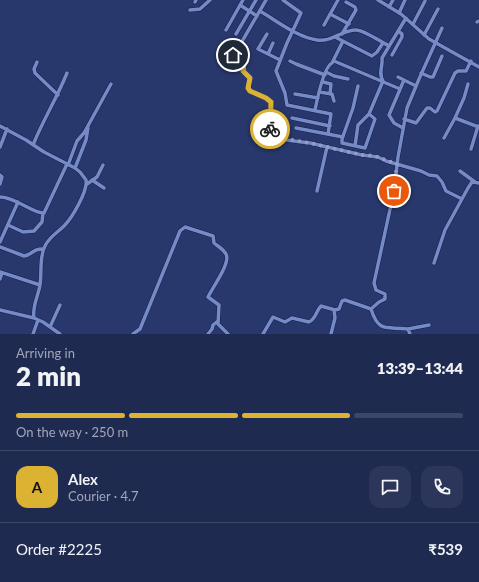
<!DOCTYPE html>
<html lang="en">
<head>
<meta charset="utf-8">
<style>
  :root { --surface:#1f2a51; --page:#2c365b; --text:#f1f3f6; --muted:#a1a7b7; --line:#3c4668; --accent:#dcb233 }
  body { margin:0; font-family:Lato,sans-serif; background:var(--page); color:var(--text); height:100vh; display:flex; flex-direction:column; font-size:15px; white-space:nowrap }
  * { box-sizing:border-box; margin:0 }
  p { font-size:13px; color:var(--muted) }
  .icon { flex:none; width:22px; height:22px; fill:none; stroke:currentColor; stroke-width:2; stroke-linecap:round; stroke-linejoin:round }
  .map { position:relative; height:334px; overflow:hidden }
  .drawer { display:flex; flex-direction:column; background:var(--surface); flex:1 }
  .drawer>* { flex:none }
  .pin { position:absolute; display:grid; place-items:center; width:34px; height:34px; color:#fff; margin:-17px; border:2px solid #fff; border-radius:50%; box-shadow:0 1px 4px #0007 }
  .courier { position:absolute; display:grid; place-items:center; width:40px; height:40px; margin:-20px; border:3px solid #dcb233; border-radius:50%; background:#fff; color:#222; box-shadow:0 1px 5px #0007 }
  .overview em { font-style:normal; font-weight:800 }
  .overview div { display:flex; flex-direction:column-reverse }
  .overview { display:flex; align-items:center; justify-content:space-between; height:68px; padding:0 16px }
  h1 { font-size:26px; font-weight:800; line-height:30px }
  .bar { display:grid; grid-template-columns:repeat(4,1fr); gap:6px 4px; align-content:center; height:48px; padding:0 16px }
  .bar i { height:5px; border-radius:3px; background:var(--line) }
  .bar .selected { background:var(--accent) }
  .bar p { grid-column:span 4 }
  .line { display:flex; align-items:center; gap:10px; padding:0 16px; border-top:1px solid var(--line) }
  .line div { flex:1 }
  .round { display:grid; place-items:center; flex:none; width:42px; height:42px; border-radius:12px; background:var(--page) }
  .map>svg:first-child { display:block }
</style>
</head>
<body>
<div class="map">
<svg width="479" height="334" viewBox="0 0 479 334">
  <rect width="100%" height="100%" fill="#29386c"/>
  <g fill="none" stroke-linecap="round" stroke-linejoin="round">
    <defs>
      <path id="minor" d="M266 0 233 57 245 63 243 71 250 78 249 88 250 91 266 98 271 102 270 125 271 135 286 140 310 143 362 155 378 157 386 161 421 171 429 175 437 176 442 182 446 191 462 199
        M283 0 301 13 287 43 276 71 285 93 287 105 331 114 328 134
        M378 0 401 14 429 39 479 67
        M195 2 196 0
        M240 5 257 16
        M389 7 393 0
        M190 10 200 9 210 0
        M260 11C277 21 297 37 317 40 332 42 342 30 356 30 364 30 381 42 389 46
        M399 13 405 0
        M330 14 349 24
        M477 22 479 21
        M413 24 425 1
        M324 25 338 0
        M226 30 243 0
        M236 34 256 0
        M267 34 258 49 280 60
        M342 34 356 10 355 7 346 2
        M424 35 438 9
        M335 37 372 56 377 52 383 43
        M268 54 273 43
        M392 55 402 37V34L398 31
        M290 61 296 64 325 75
        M334 61 400 89
        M37 62 34 69 35 73 58 95
        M326 72 334 76 348 79
        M421 73 430 77H433L442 56
        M398 77 416 86
        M323 82 331 84 330 94
        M358 86 353 108 342 139V143L365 148 375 119 369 114
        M319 92 332 94 334 101
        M295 94 318 98
        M315 110C317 100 324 67 332 63L343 41
        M292 118 330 126
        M455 118 464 98 468 84
        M404 119 416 123 427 108H430L435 112 437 111 455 73 458 71H466L471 61
        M0 126 26 140 44 152 75 168 80 172 86 180C88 191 72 218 64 226 57 233 49 237 45 246 39 257 42 273 40 285 38 297 32 306 34 318
        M296 128 343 137
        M403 128 394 123 389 115 404 80
        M444 138 455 118 479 127
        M33 145C43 120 57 98 67 73
        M355 146 358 125 369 114 383 81C378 73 383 67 382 58L406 18
        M0 147 7 129
        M471 149 478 126
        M68 165 77 141 84 133 111 84
        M75 168 86 140 88 128
        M460 171 475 182
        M0 175 2 177 0 184
        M92 180 104 188
        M87 184 97 177 103 165
        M317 191 327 147
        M0 197C16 197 33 214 44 213L67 164
        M8 225 23 232 34 231 42 222 43 213
        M0 242 18 202
        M0 247 24 256C33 255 32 248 43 249
        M434 263 445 230 468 188 472 182 479 183
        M0 272 40 285
        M0 279 2 273
        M371 309C379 334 387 326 408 329L410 334
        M0 310 34 318 43 322 60 334
        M50 327 60 305
        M408 329 429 325
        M33 334 38 320
        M133 334 140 329 180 231 185 227 213 236 214 243C219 247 223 249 226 254 231 263 212 288 208 297L219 305 218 324 228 334
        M208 334 212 329 213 325 218 321
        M263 334 273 317 285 322 292 318 309 322C316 319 316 311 321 306L335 310 339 309 342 301 345 300 371 309 379 302 385 299V294L376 290 374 283 394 191 398 157 407 108 419 79 442 28
        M331 334 335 318 334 310"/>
    </defs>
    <use href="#minor" stroke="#121d4e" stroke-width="4.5"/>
    <use href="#minor" stroke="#768ac5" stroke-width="3.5"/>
  </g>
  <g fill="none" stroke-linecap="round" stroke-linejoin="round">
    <path stroke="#909dc4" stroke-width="4" stroke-dasharray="0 7.2" d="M270 129 271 136 275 137 310 143 362 155 375 156 397 164 394 191"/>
    <path stroke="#dcb233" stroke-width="5" d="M233 55 234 58 244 63 243 71 250 78 248 88 250 91 266 98 271 102 270 129"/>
  </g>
</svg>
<div class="pin" style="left:394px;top:191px;background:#ea580c"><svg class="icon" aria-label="bag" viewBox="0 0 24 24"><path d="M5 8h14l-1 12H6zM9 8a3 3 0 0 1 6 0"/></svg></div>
<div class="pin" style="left:233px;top:55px;background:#1f2937"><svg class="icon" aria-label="home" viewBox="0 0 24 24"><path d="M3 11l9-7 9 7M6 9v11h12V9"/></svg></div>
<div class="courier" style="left:270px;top:129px"><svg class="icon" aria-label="bike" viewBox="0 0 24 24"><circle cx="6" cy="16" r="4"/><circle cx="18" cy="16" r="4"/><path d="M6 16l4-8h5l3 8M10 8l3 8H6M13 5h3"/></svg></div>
</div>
<section class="drawer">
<div class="overview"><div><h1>2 min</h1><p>Arriving in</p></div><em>13:39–13:44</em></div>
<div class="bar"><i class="selected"></i><i class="selected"></i><i class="selected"></i><i></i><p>On the way · 250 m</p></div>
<div class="line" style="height:72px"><b class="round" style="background:var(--accent);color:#111">A</b><div><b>Alex</b><p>Courier · 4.7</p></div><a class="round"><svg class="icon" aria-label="chat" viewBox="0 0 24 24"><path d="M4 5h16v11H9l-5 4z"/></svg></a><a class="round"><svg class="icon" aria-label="phone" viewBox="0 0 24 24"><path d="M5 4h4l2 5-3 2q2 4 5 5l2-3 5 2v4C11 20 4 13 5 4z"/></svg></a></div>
<div class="line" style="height:52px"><div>Order #2225</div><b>₹539</b></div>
</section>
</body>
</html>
